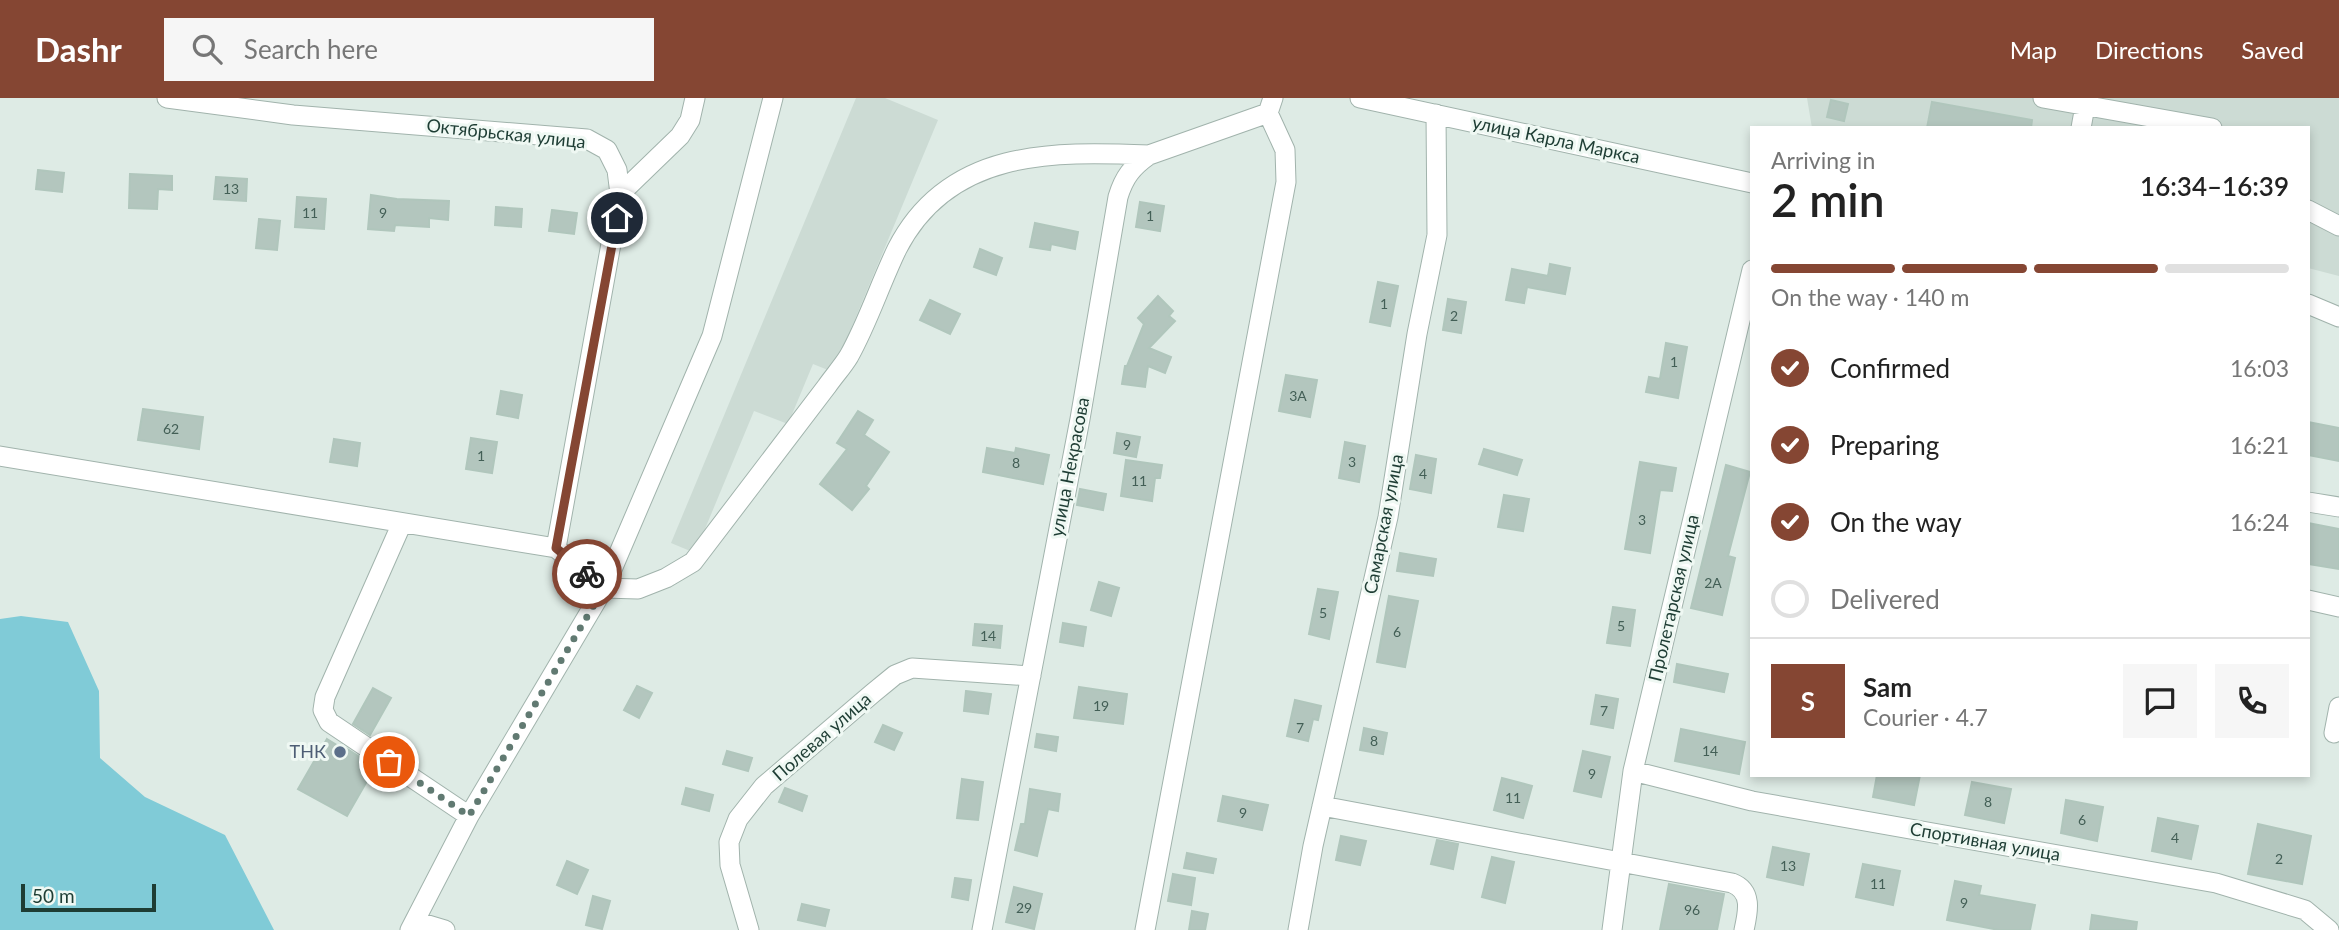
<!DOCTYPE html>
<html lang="en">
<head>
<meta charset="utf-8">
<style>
  :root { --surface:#fff; --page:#f6f6f6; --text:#222; --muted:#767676; --line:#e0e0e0; --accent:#854633 }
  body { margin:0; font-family:Lato,sans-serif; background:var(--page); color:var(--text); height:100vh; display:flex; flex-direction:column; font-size:26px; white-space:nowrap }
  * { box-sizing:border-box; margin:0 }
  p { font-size:23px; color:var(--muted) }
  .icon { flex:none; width:38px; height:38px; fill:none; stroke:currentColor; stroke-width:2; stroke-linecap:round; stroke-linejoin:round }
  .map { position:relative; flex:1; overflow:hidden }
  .side { position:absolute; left:1750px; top:28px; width:560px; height:651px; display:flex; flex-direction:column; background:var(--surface); border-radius:0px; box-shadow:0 4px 10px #0003 }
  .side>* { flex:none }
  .scale { position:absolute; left:21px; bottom:18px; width:135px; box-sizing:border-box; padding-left:7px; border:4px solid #1e3d34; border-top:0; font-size:19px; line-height:24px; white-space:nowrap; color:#1e3d34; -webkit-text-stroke:5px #eff8f3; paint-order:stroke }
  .pin { position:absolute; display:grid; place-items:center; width:60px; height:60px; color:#fff; margin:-30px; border:4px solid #fff; border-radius:50%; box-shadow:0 2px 7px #0007 }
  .courier { position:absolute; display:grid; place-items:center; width:70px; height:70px; margin:-35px; border:5px solid #854633; border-radius:50%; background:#fff; color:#222; box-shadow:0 2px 9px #0007 }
  .overview em { font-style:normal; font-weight:600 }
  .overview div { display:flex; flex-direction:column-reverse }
  .overview { display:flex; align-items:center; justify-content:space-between; height:119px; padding:0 21px }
  h1 { font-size:46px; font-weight:600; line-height:52px }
  .bar { display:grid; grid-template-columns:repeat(4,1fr); gap:10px 7px; align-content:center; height:84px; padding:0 21px }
  .bar i { height:9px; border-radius:5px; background:var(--line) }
  .bar .active { background:var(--accent) }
  .bar p { grid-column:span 4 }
  .line { display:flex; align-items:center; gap:18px; padding:0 21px; border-top:2px solid var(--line) }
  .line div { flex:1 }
  .round { display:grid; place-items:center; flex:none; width:74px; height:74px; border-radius:0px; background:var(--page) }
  ol { padding:0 21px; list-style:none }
  li { display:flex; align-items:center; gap:21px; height:77px }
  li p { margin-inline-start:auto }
  li .icon { padding:7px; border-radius:50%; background:var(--accent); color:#fff; stroke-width:4 }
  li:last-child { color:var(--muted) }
  li i { width:38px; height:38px; border:4px solid var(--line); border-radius:50% }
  header { display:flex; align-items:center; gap:42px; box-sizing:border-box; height:98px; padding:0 35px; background:var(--accent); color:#fff }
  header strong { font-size:33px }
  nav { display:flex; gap:38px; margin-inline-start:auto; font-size:24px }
  .search { width:490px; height:63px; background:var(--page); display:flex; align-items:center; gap:18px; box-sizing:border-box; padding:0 24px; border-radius:0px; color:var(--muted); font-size:26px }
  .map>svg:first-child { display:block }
</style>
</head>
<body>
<header>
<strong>Dashr</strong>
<div class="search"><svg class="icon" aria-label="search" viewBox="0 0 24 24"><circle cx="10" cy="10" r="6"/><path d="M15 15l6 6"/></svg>Search here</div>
<nav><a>Map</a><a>Directions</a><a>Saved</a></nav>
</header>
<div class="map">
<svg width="2339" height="832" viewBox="0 0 2339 832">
  <rect width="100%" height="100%" fill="#deebe5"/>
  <path fill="#ccdbd4" d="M856 0H885L938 22 833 274 813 266 788 326 754 313 695 455 671 445Z
    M1807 0H2339V178L2308 170V30H1812Z"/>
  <path fill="#80cbd7" d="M21 518 68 524 99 593 100 660 145 699 225 737 274 832H0V521Z"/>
  <path fill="#b3c6be" stroke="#b0c6bc" stroke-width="2" d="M1831 2 1848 6 1844 23 1827 19Z
    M1932 4 2032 22 2031 30H1927Z
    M38 72 64 75 62 94 36 91Z
    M130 76 172 78V92L158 91 157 111 129 110Z
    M216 79 247 81 246 103 214 101Z
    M371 97 397 101 449 103 448 122 429 120V129L395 127 394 133 368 131Z
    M297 99 326 101 324 131 295 129Z
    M1140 104 1164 108 1160 133 1136 129Z
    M496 109 522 111 521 129 495 127Z
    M552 112 577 115 574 136 549 133Z
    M259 121 280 123 277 152 256 150Z
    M1035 125 1078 134 1075 151 1051 146 1050 152 1030 149Z
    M980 151 1002 160 996 177 974 169Z
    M1550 166 1570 170 1565 196 1527 189 1524 205 1506 202 1512 171 1548 178Z
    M1378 184 1398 188 1390 228 1370 224Z
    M1158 198 1173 213 1169 218 1175 223 1149 250 1171 259 1165 275 1148 268 1145 289 1122 286 1125 268H1127L1144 226 1138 220Z
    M1448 201 1466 204 1461 235 1443 232Z
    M930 202 960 216 950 236 920 222Z
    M1666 245 1687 249 1678 300 1646 294 1649 279 1660 281Z
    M1286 277 1317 282 1310 319 1279 313Z
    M501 293 522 297 518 320 497 316Z
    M143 311 203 319 199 351 138 342Z
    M858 313 873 322 864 337 889 354 866 388 869 391 852 412 820 386 847 351 837 345Z
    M2308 324 2339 330V363L2308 357Z
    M1117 335 1140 339 1136 359 1114 355Z
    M471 340 497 344 492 375 466 371Z
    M334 341 360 345 357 368 330 364Z
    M1345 344 1365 348 1359 384 1339 380Z
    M987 350 1015 355 1016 350 1049 357 1043 386 983 374Z
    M1484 351 1522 362 1517 377 1479 366Z
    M1416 357 1436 361 1431 395 1410 391Z
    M1126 362 1162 367 1160 380H1155L1152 403 1121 398Z
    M1640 364 1676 370 1672 393 1660 392 1650 455 1625 451Z
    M1726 367 1750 374 1728 458 1735 460 1722 517 1691 510Z
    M1080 391 1106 396 1103 412 1077 407Z
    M1504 397 1529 401 1523 433 1498 429Z
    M2308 425 2339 431V471L2308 466Z
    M1400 455 1436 461 1433 478 1397 473Z
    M1099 484 1119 490 1111 518 1091 512Z
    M1318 491 1338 494 1329 541 1309 536Z
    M1389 498 1418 503 1405 569 1377 564Z
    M1613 509 1635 512 1630 548 1607 545Z
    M1063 525 1086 529 1083 548 1060 544Z
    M975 526 1002 528 1000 550 973 547Z
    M1677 566 1728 576 1724 594 1674 584Z
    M637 588 652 595 639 620 624 612Z
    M1079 589 1127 596 1123 626 1074 620Z
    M373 590 391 600 370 637 353 626Z
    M966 593 991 596 988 616 964 613Z
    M1596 597 1618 601 1613 630 1591 626Z
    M1295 602 1321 608 1318 622 1313 621 1308 643 1287 638Z
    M883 627 902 635 894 652 875 644Z
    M1364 630 1387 635 1383 656 1360 652Z
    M1681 631 1745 644 1739 676 1675 663Z
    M1037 636 1058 639 1056 653 1035 649Z
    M327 641 340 649 341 647 375 669 347 718 298 691Z
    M727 653 752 660 748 673 723 666Z
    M1583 653 1610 659 1601 699 1574 693Z
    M1877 677H1920L1914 707 1873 699Z
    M1502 680 1532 688 1523 720 1494 712Z
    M962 681 983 684 978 722 957 720Z
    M1972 684 2011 691 2004 725 1965 717Z
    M686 690 713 697 709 713 682 706Z
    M785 690 807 698 802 713 779 704Z
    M1030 691 1060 696 1058 713 1048 711 1037 758 1015 752 1021 726H1025Z
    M1223 698 1268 707 1262 732 1218 723Z
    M2066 702 2103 709 2097 743 2061 735Z
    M2158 720 2198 728 2191 761 2152 753Z
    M2258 726 2311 738 2302 786 2248 776Z
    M1341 738 1366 743 1360 767 1336 762Z
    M1437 742 1458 746 1453 771 1431 766Z
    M1773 749 1809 756 1803 787 1767 779Z
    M1187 755 1216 761 1213 775 1184 770Z
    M1492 759 1514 764 1505 805 1482 799Z
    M567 763 588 772 577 796 557 787Z
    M1863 766 1900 773 1893 807 1856 799Z
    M1173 776 1195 780 1191 807 1168 803Z
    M955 780 971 782 968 802 952 799Z
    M1955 783 1981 788 1979 797 2035 807 2030 832H1999L1947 822Z
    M1669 786 1724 796 1717 832H1660Z
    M1014 789 1042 796 1034 831 1006 824Z
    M593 798 610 803 602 831 586 827Z
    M802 806 829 812 825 828 798 822Z
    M1192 813 1208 816 1205 832H1189Z
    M2092 817 2137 824 2136 832H2090Z"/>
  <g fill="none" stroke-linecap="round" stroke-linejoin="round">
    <defs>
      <path id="minor" d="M167 0 293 17 587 41 607 52 617 72 620 96 556 450
        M1360 0 1752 85
        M2043 0 2212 30
        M2081 30 2085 8
        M620 96 680 38 690 22 695 0
        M2308 112 2339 128
        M2308 206 2339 219
        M0 358 556 450 604 490 638 491 666 480 693 464 827 288C834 278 843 268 849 258 868 224 880 186 897 151 948 51 1052 53 1149 57
        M2308 404 2339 409
        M402 425 325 599 323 612 329 624 469 718
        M2308 502 2339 509
        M2334 635 2339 609
        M1633 673 1752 703 2216 785 2305 812 2329 832
        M1322 708 1732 785C1753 793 1748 814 1744 832
        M415 823 445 832
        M410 832 469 718 604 490 712 238 773 0
        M749 832 730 767 729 744 738 721 764 688 873 595 895 577 912 570 1031 578
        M982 832 1080 321 1118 99C1124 79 1132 69 1149 57L1268 15 1273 0
        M1145 832 1286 84 1285 52 1268 15
        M1298 832 1313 748 1388 419 1417 236 1437 137 1436 16
        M1612 832 1633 673 1752 172"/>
    </defs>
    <use href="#minor" stroke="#a1b3ac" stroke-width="21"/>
    <use href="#minor" stroke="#fff" stroke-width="19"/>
  </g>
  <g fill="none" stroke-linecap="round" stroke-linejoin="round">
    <path stroke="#617a72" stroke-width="7" stroke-dasharray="0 12.6" d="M389 664 469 718 604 490 587 476"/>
    <path stroke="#854633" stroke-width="9" d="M587 476 556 450 617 120"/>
  </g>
  <circle fill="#5c6f8a" stroke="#eff8f3" stroke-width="2.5" cx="340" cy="654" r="7"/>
  <g text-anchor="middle" stroke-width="6" stroke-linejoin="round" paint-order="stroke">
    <g font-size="14" fill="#435f56">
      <text x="231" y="96">13</text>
      <text x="310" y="120">11</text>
      <text x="383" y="120">9</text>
      <text x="1150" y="123">1</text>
      <text x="1384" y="211">1</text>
      <text x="1454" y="223">2</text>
      <text x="1674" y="269">1</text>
      <text x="1298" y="303">3А</text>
      <text x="171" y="336">62</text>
      <text x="1127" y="352">9</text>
      <text x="481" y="363">1</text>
      <text x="1352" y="369">3</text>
      <text x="1016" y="370">8</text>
      <text x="1423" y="381">4</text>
      <text x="1139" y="388">11</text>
      <text x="1642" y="427">3</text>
      <text x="1713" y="490">2А</text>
      <text x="1323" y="520">5</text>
      <text x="1621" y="533">5</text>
      <text x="1397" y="539">6</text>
      <text x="988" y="543">14</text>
      <text x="1101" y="613">19</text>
      <text x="1604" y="618">7</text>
      <text x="1300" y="635">7</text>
      <text x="1374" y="648">8</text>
      <text x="1710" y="658">14</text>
      <text x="1592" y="681">9</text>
      <text x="1513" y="705">11</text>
      <text x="1988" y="709">8</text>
      <text x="1243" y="720">9</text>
      <text x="2082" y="727">6</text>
      <text x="2175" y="745">4</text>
      <text x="2279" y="766">2</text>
      <text x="1788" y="773">13</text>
      <text x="1878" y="791">11</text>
      <text x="1964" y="810">9</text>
      <text x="1024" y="815">29</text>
      <text x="1692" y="817">96</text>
    </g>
    <g font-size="18" fill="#1e3d34" stroke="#eff8f3">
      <text transform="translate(506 36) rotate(6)" y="6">Октябрьская улица</text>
      <text transform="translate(1556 42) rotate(12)" y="6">улица Карла Маркса</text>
      <text transform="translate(1070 369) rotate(-79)" y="6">улица Некрасова</text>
      <text transform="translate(1384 426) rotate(-79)" y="6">Самарская улица</text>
      <text transform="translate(1674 500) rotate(-77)" y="6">Пролетарская улица</text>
      <text transform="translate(822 639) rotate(-41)" y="6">Полевая улица</text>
      <text transform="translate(1985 744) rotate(10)" y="6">Спортивная улица</text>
    </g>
    <g font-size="18" fill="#4e5e75" stroke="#eff8f3" text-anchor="end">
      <text x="326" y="660">ТНК</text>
    </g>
  </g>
</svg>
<div class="scale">50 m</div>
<div class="pin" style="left:389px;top:664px;background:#ea580c"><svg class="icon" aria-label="bag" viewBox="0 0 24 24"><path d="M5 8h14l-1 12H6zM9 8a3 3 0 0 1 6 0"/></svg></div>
<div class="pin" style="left:617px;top:120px;background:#1f2937"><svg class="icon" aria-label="home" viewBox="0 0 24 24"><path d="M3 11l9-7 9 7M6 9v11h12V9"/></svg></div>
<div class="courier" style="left:587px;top:476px"><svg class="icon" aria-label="bike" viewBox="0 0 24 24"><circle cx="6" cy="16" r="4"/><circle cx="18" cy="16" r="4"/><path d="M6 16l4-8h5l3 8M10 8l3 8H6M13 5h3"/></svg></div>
<section class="side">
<div class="overview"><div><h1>2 min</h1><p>Arriving in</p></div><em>16:34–16:39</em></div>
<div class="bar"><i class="active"></i><i class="active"></i><i class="active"></i><i></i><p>On the way · 140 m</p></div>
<ol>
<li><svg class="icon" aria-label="check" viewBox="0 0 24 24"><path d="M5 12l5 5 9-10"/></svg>Confirmed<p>16:03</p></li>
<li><svg class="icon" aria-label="check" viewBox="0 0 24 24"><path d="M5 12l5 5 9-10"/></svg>Preparing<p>16:21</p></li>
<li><svg class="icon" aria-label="check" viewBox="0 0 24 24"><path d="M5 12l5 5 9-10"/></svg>On the way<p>16:24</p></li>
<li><i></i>Delivered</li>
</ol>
<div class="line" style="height:126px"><b class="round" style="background:var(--accent);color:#fff">S</b><div><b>Sam</b><p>Courier · 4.7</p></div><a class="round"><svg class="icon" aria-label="chat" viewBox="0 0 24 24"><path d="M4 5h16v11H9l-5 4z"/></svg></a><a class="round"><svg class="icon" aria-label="phone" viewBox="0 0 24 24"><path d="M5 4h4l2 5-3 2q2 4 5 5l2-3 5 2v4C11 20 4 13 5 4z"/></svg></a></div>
</section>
</div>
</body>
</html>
